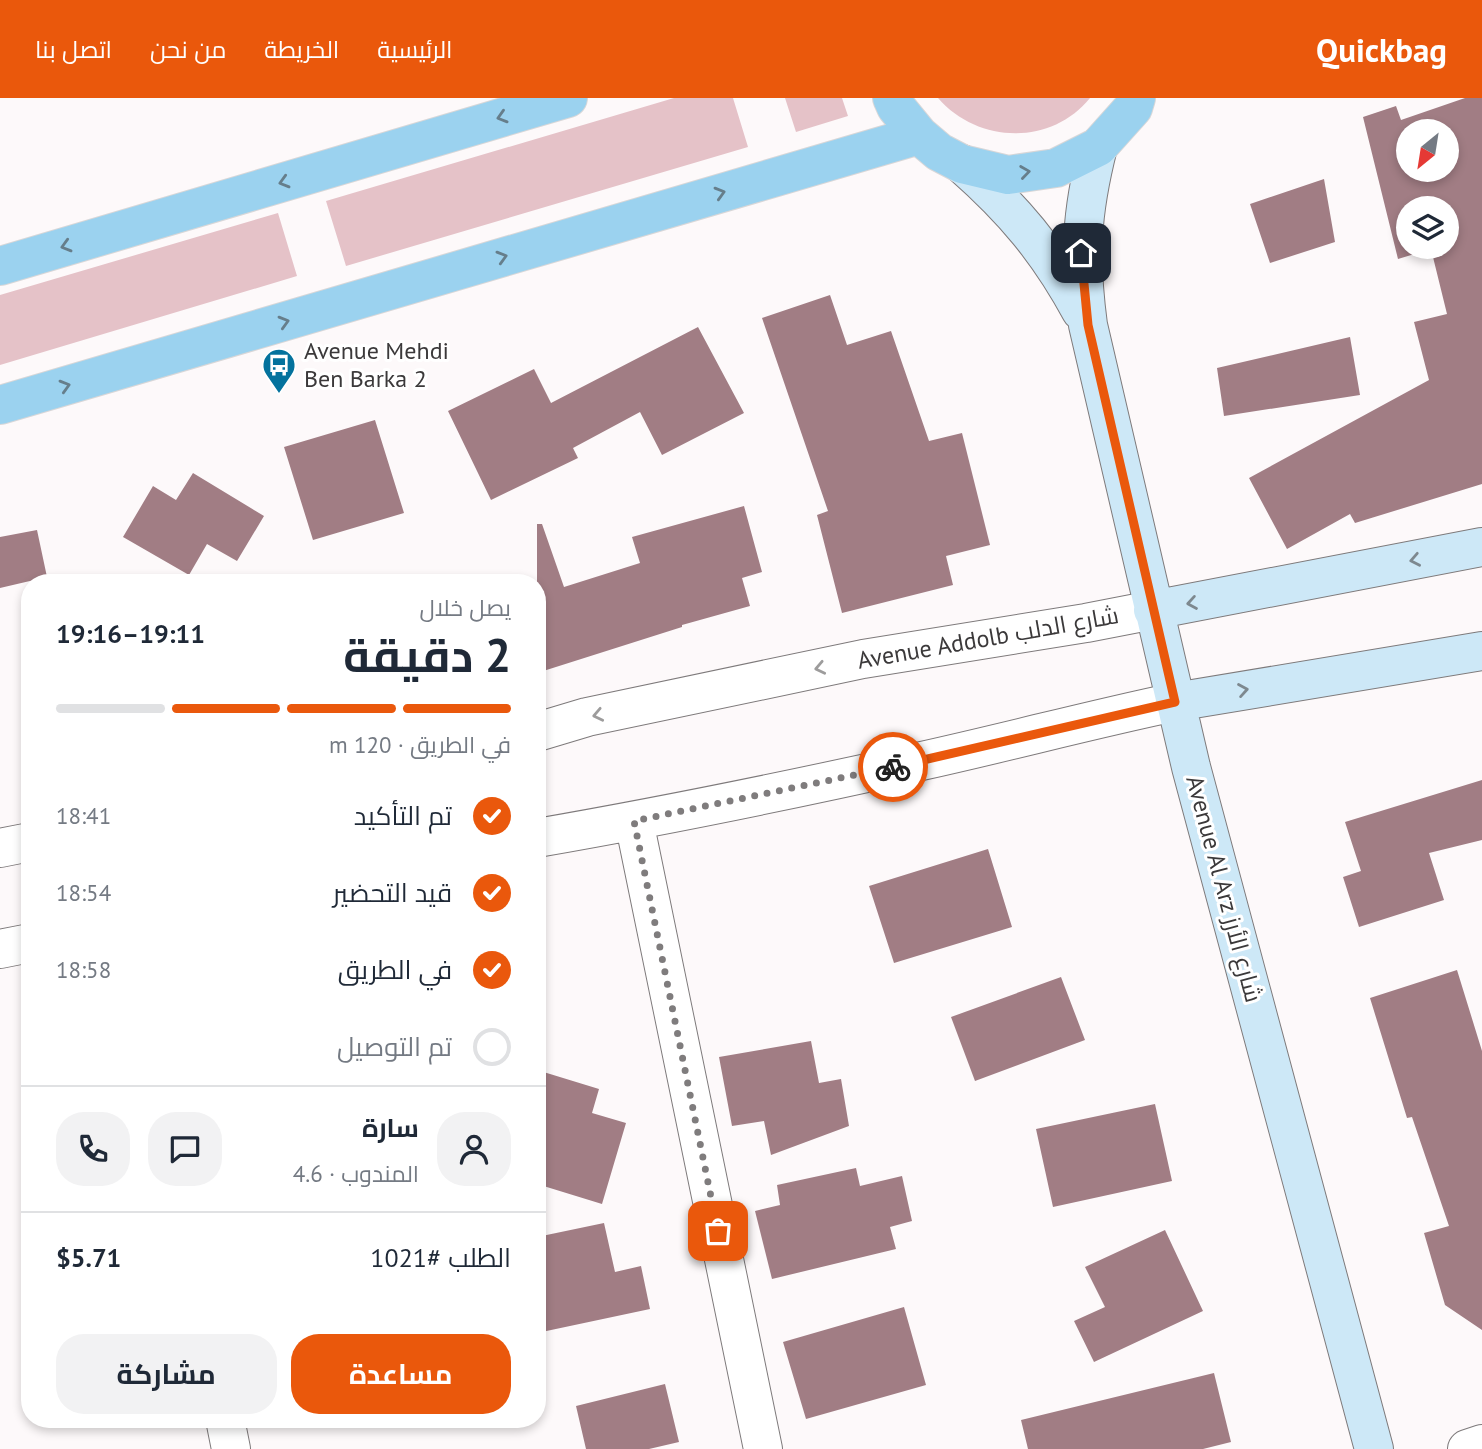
<!DOCTYPE html>
<html lang="ar">
<head>
<meta charset="utf-8">
<style>
  :root { --surface:#fff; --page:#f2f2f3; --text:#1f2937; --muted:#747a83; --line:#e0e1e3; --accent:#ea580c }
  body { margin:0; font-family:"PT Sans",Cairo,sans-serif; background:var(--page); color:var(--text); direction:rtl; height:100vh; display:flex; flex-direction:column; font-size:26px; white-space:nowrap }
  * { box-sizing:border-box; margin:0 }
  p { font-size:23px; color:var(--muted) }
  .icon { flex:none; width:38px; height:38px; fill:none; stroke:currentColor; stroke-width:2; stroke-linecap:round; stroke-linejoin:round }
  .map { position:relative; flex:1; overflow:hidden; direction:ltr }
  .drawer { position:absolute; left:21px; top:476px; width:525px; height:854px; display:flex; flex-direction:column; background:var(--surface); border-radius:28px; box-shadow:0 4px 10px #0003; direction:rtl }
  .drawer>* { flex:none }
  .needle { width:46px; rotate:210deg }
  .buttons { position:absolute; left:1396px; top:21px; display:grid; gap:14px }
  .buttons a { display:grid; place-items:center; width:63px; height:63px; border-radius:50%; background:var(--surface); box-shadow:0 4px 10px #0003; font-size:35px }
  .pin { position:absolute; display:grid; place-items:center; width:60px; height:60px; color:#fff; margin:-30px; border-radius:14px; box-shadow:0 4px 10px #0006 }
  .courier { position:absolute; display:grid; place-items:center; width:70px; height:70px; margin:-35px; border:5px solid #ea580c; border-radius:50%; background:#fff; color:#222; box-shadow:0 2px 9px #0007 }
  .head em { font-style:normal; font-weight:700 }
  .head div { display:flex; flex-direction:column-reverse }
  .head { display:flex; align-items:center; justify-content:space-between; height:119px; padding:0 35px }
  h1 { font-size:46px; font-weight:700; line-height:52px }
  .bar { display:grid; grid-template-columns:repeat(4,1fr); gap:10px 7px; align-content:center; height:84px; padding:0 35px }
  .bar i { height:9px; border-radius:5px; background:var(--line) }
  .bar .selected { background:var(--accent) }
  .bar p { grid-column:span 4 }
  .line { display:flex; align-items:center; gap:18px; padding:0 35px; border-top:2px solid var(--line) }
  .line div { flex:1 }
  .round { display:grid; place-items:center; flex:none; width:74px; height:74px; border-radius:28px; background:var(--page) }
  ol { padding:0 35px; list-style:none }
  li { display:flex; align-items:center; gap:21px; height:77px }
  li p { margin-inline-start:auto }
  li .icon { padding:7px; border-radius:50%; background:var(--accent); color:#fff; stroke-width:4 }
  li:last-child { color:var(--muted) }
  li i { width:38px; height:38px; border:4px solid var(--line); border-radius:50% }
  .action { display:flex; gap:14px; margin-top:auto; padding:14px 35px }
  .action a { flex:1; height:80px; border-radius:28px; background:var(--accent); color:#fff; font-size:28px; font-weight:700; line-height:80px; text-align:center }
  .action a+a { background:var(--page); color:var(--text) }
  header { display:flex; align-items:center; gap:42px; box-sizing:border-box; height:98px; padding:0 35px; background:var(--accent); color:#fff }
  header strong { font-size:33px }
  nav { display:flex; gap:38px; margin-inline-start:auto; font-size:24px }
  .map>svg:first-child { display:block }
</style>
</head>
<body>
<header>
<strong>Quickbag</strong>
<nav><a>الرئيسية</a><a>الخريطة</a><a>من نحن</a><a>اتصل بنا</a></nav>
</header>
<div class="map">
<svg width="1482" height="1351" viewBox="0 0 1482 1351">
  <rect width="100%" height="100%" fill="#fdf9fa"/>
  <path fill="#e5c2c8" d="M674 0H733L748 49 346 168 326 103Z
    M785 0H842L848 18 796 34Z
    M938 0H1090C1051 48 978 46 938 0Z
    M278 115 297 178 0 267V197Z"/>
  <path fill="#a17d84" fill-rule="evenodd" d="M1465 0H1482V386L1355 425 1350 416 1287 451 1249 380 1429 282 1414 224 1447 216 1431 151 1398 161 1363 19 1396 8 1401 22ZM1409 33H1447V72H1409ZM1409 110H1447V149H1409Z
    M1324 81 1335 144 1270 165 1250 106Z
    M830 197 847 247 891 233 929 343 962 335 990 447 946 458 953 487 842 515 817 417 828 413 762 220Z
    M698 229 744 315 662 357 640 314 573 350 578 360 491 402 448 313 534 271 551 305Z
    M1350 239 1360 297 1224 318 1217 270Z
    M375 322 404 415 313 442 284 349Z
    M193 375 264 418 237 463 207 446 189 477 123 439 153 388 176 402Z
    M744 408 762 474 742 480 750 508 682 527V529L537 575V426H542L564 489 640 465 632 439Z
    M37 432 47 479 0 490V439Z
    M1482 682V742L1429 755 1444 802 1359 829 1343 779 1361 773 1345 724Z
    M988 751 1012 829 894 865 869 788Z
    M1457 872 1482 953V1232L1445 1207 1424 1135 1449 1128 1412 1019 1407 1020 1370 900Z
    M1061 879 1085 942 975 983 951 919Z
    M811 943 819 985 841 981 849 1028 771 1057 764 1023 732 1028 719 959Z
    M537 972 599 991 592 1015 626 1025 602 1106 537 1086Z
    M1155 1006 1172 1083 1053 1109 1036 1031Z
    M856 1070 860 1088 902 1078 912 1123 890 1129 896 1151 772 1181 755 1113 780 1107 777 1087Z
    M604 1125 615 1174 641 1168 650 1211 537 1235V1139Z
    M1165 1132 1203 1213 1094 1264 1074 1223 1105 1209 1085 1169Z
    M904 1209 926 1287 806 1321 783 1244Z
    M1214 1275 1231 1344 1203 1351H1028L1021 1322Z
    M665 1286 679 1344 649 1351H586L576 1308Z"/>
  <g fill="none" stroke-linecap="round" stroke-linejoin="round">
    <defs>
      <path id="street" d="M537 634 587 619 863 561 1086 525 1153 512
        M634 723 763 1351
        M537 740C664 718 791 692 917 664 1004 645 1089 622 1175 604
        M0 750 30 744
        M0 851 30 845
        M225 1321 231 1351
        M1467 1351 1482 1346"/>
      <path id="secondary" d="M1098 49C1081 116 1079 159 1088 227L1191 669 1374 1351
        M962 66C1013 111 1048 152 1081 213
        M1153 512 1482 449
        M1175 604 1482 553"/>
      <path id="primary" d="M892 0 896 9 919 37 939 54 962 66 1008 77 1056 70 1098 49 1133 10 1136 0
        M0 168 568 0
        M0 307 919 37"/>
    </defs>
    <use href="#street" stroke="#7e7a7b" stroke-width="40"/>
    <use href="#secondary" stroke="#7e7a7b" stroke-width="40"/>
    <use href="#primary" stroke="#d8d7d8" stroke-width="40"/>
    <use href="#street" stroke="#fff" stroke-width="38"/>
    <use href="#secondary" stroke="#cde8f7" stroke-width="38"/>
    <use href="#primary" stroke="#9bd2ef" stroke-width="38"/>
  </g>
  <defs><path id="oneway-chevron" d="M-2-3.5L2.5 0L-2 3.5" fill="none" stroke-width="1.6" stroke-linecap="round" stroke-linejoin="round" transform="scale(1.75)"/></defs>
  <g stroke="#667e8b">
    <use href="#oneway-chevron" transform="translate(502 19) rotate(163)"/>
    <use href="#oneway-chevron" transform="translate(1025 74) rotate(-8)"/>
    <use href="#oneway-chevron" transform="translate(284 84) rotate(164)"/>
    <use href="#oneway-chevron" transform="translate(720 95) rotate(-16)"/>
    <use href="#oneway-chevron" transform="translate(66 148) rotate(164)"/>
    <use href="#oneway-chevron" transform="translate(502 159) rotate(-16)"/>
    <use href="#oneway-chevron" transform="translate(284 224) rotate(-16)"/>
    <use href="#oneway-chevron" transform="translate(65 288) rotate(-16)"/>
  </g>
  <g stroke="#7d888f">
    <use href="#oneway-chevron" transform="translate(1415 462) rotate(169)"/>
    <use href="#oneway-chevron" transform="translate(1192 505) rotate(170)"/>
    <use href="#oneway-chevron" transform="translate(1243 592) rotate(-10)"/>
  </g>
  <g stroke="#9d9c9c">
    <use href="#oneway-chevron" transform="translate(820 570) rotate(168)"/>
    <use href="#oneway-chevron" transform="translate(598 617) rotate(168)"/>
  </g>
  <g fill="none" stroke-linecap="round" stroke-linejoin="round">
    <path stroke="#7f7c7d" stroke-width="7" stroke-dasharray="0 12.6" d="M718 1133 634 723 893 669"/>
    <path stroke="#ea580c" stroke-width="9" d="M893 669 1175 604 1088 227 1081 155"/>
  </g>
  <defs>
    <symbol id="bus-pin" viewBox="-11 -11 22 30"><path d="M0 17L-7.5 6A9.5 9.5 0 1 1 7.5 6Z" fill="#04729d" stroke="#fff"/><path d="M-5-6H5V4H4V6H2V4H-2V6H-4V4H-5ZM-3.5-4V0h7V-4ZM-3.5 1.2v1.5H-2V1.2ZM2 1.2v1.5H3.5V1.2Z" fill="#fff"/></symbol>
  </defs>
  <g fill-rule="evenodd">
    <use href="#bus-pin" x="260" y="248" width="38" height="52"/>
  </g>
  <g text-anchor="middle" stroke-width="6" stroke-linejoin="round" paint-order="stroke">
    <g font-size="24" fill="#3b393a" stroke="#fff" text-anchor="start">
      <text x="304" y="261">Avenue Mehdi<tspan x="304" dy="28">Ben Barka 2</tspan></text>
    </g>
    <g font-size="24" fill="#3b393a" stroke="#fff">
      <text transform="translate(988 540) rotate(-10)" y="8">Avenue Addolb شارع الدلب</text>
      <text transform="translate(1224 791) rotate(75)" y="8">Avenue Al Arz شارع الأرز</text>
    </g>
  </g>
</svg>
<div class="buttons">
<a><svg class="needle" viewBox="-14 -14 28 28"><path d="M0-13l5 13h-10z" fill="#e53935"/><path d="M0 13l5-13h-10z" fill="#747a83"/></svg></a>
<a><svg class="icon" aria-label="layers" viewBox="0 0 24 24"><path d="M12 4l9 5-9 5-9-5zM3 14l9 5 9-5"/></svg></a>
</div>
<div class="pin" style="left:718px;top:1133px;background:#ea580c"><svg class="icon" aria-label="bag" viewBox="0 0 24 24"><path d="M5 8h14l-1 12H6zM9 8a3 3 0 0 1 6 0"/></svg></div>
<div class="pin" style="left:1081px;top:155px;background:#1f2937"><svg class="icon" aria-label="home" viewBox="0 0 24 24"><path d="M3 11l9-7 9 7M6 9v11h12V9"/></svg></div>
<div class="courier" style="left:893px;top:669px"><svg class="icon" aria-label="bike" viewBox="0 0 24 24"><circle cx="6" cy="16" r="4"/><circle cx="18" cy="16" r="4"/><path d="M6 16l4-8h5l3 8M10 8l3 8H6M13 5h3"/></svg></div>
<section class="drawer">
<div class="head"><div><h1>2 دقيقة</h1><p>يصل خلال</p></div><em>19:11–19:16</em></div>
<div class="bar"><i class="selected"></i><i class="selected"></i><i class="selected"></i><i></i><p>في الطريق · 120 m</p></div>
<ol>
<li><svg class="icon" aria-label="check" viewBox="0 0 24 24"><path d="M5 12l5 5 9-10"/></svg>تم التأكيد<p>18:41</p></li>
<li><svg class="icon" aria-label="check" viewBox="0 0 24 24"><path d="M5 12l5 5 9-10"/></svg>قيد التحضير<p>18:54</p></li>
<li><svg class="icon" aria-label="check" viewBox="0 0 24 24"><path d="M5 12l5 5 9-10"/></svg>في الطريق<p>18:58</p></li>
<li><i></i>تم التوصيل</li>
</ol>
<div class="line" style="height:126px"><a class="round"><svg class="icon" aria-label="person" viewBox="0 0 24 24"><circle cx="12" cy="8" r="4"/><path d="M4 21q1-7 8-7t8 7"/></svg></a><div><b>سارة</b><p>المندوب · 4.6</p></div><a class="round"><svg class="icon" aria-label="chat" viewBox="0 0 24 24"><path d="M4 5h16v11H9l-5 4z"/></svg></a><a class="round"><svg class="icon" aria-label="phone" viewBox="0 0 24 24"><path d="M5 4h4l2 5-3 2q2 4 5 5l2-3 5 2v4C11 20 4 13 5 4z"/></svg></a></div>
<div class="line" style="height:91px"><div>الطلب #1021</div><b>$5.71</b></div>
<div class="action"><a>مساعدة</a><a>مشاركة</a></div>
</section>
</div>
</body>
</html>
